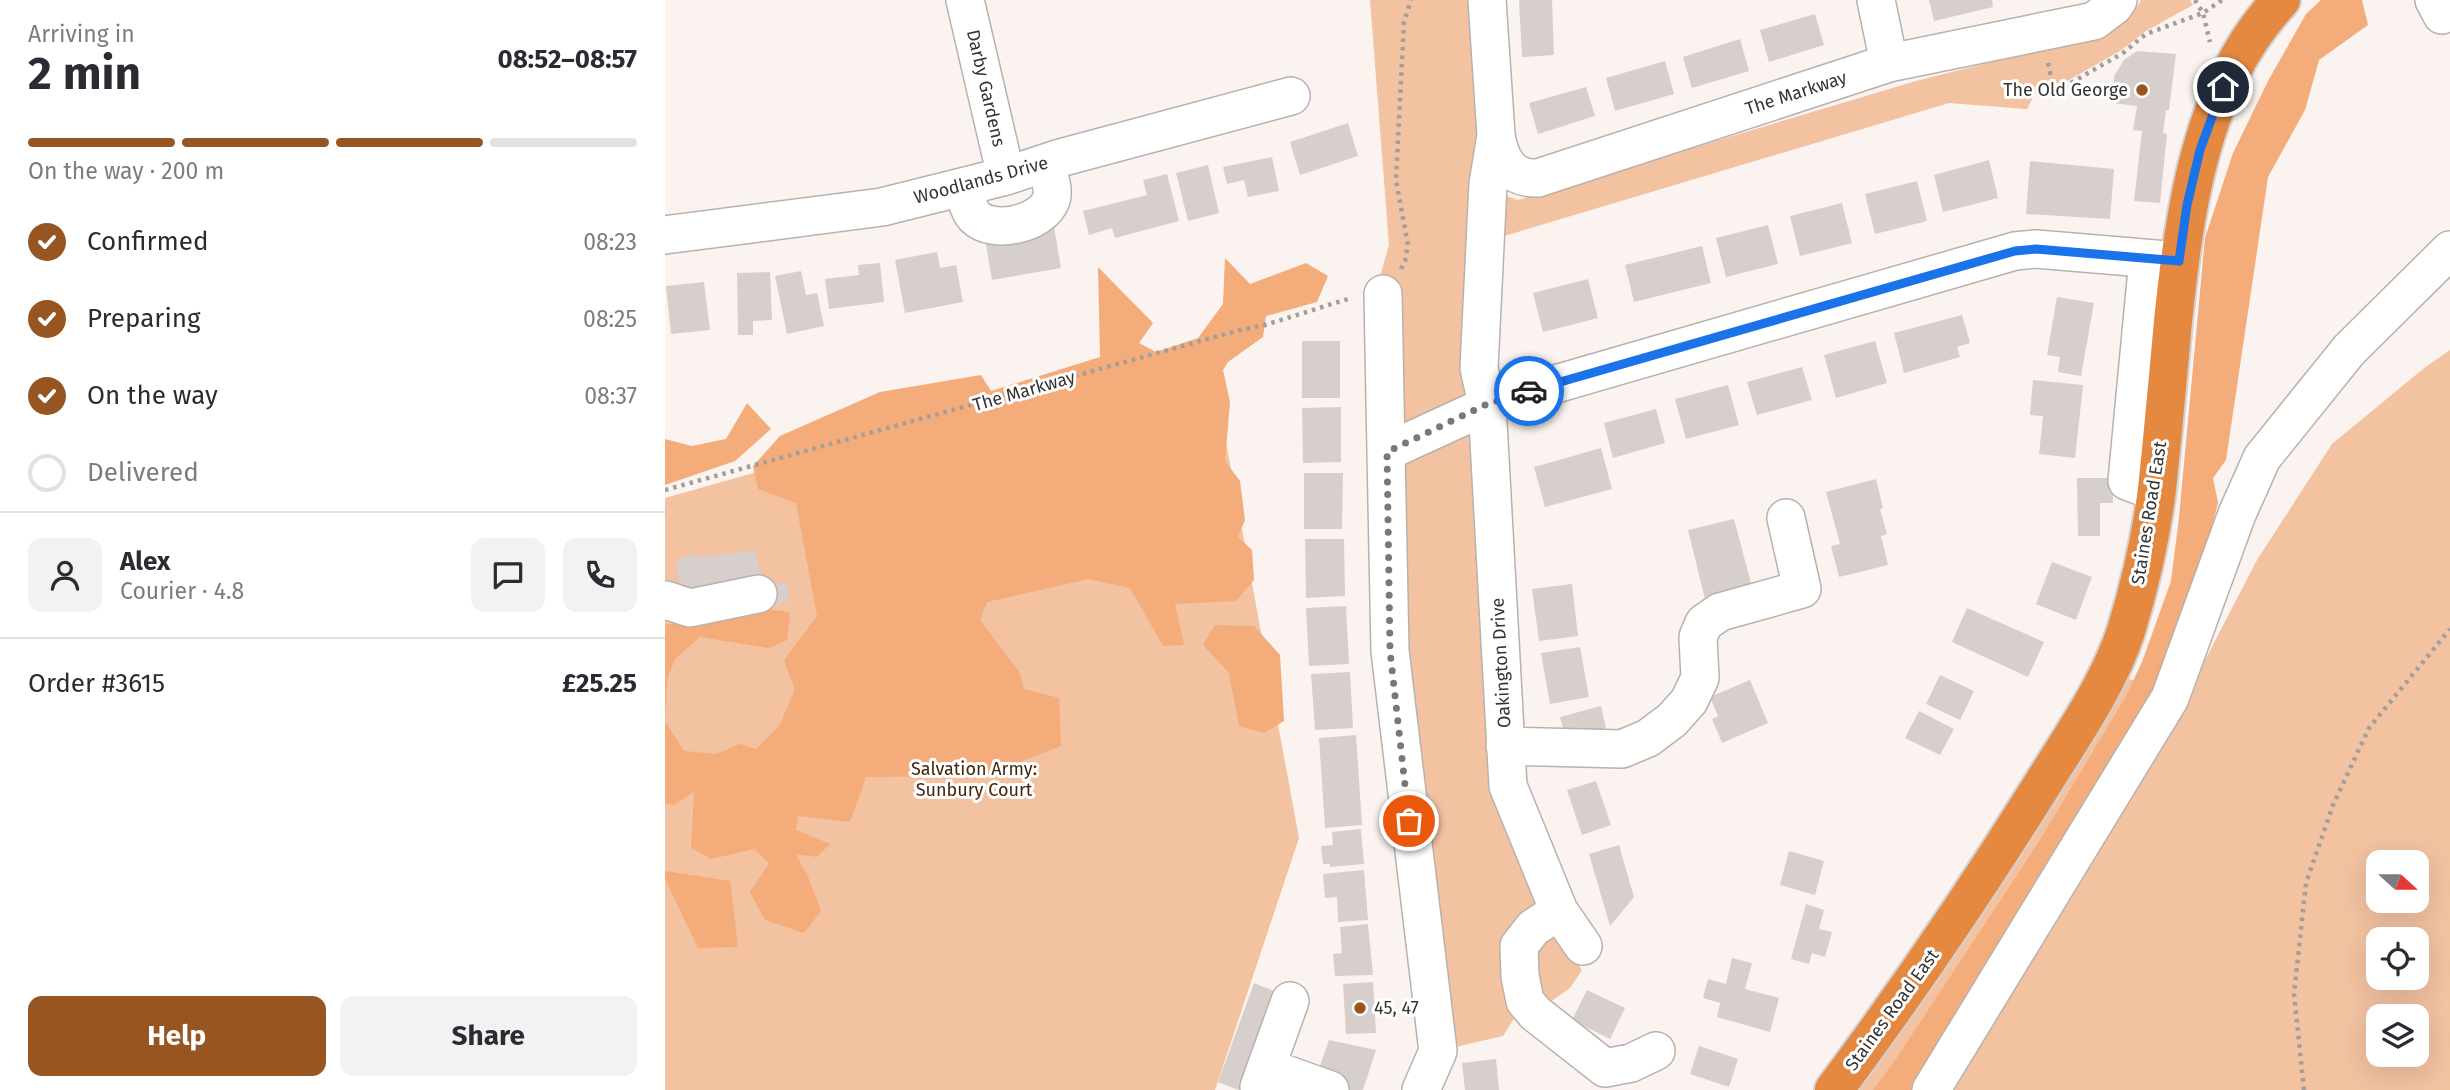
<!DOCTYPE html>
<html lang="en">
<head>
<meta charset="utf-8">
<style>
  :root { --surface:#fff; --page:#f2f2f3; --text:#2b2b33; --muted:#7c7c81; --line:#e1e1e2; --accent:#975621 }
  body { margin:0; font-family:"Fira Sans",sans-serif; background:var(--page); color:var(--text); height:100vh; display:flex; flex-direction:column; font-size:26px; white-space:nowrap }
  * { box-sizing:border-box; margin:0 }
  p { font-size:23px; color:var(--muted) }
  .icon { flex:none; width:38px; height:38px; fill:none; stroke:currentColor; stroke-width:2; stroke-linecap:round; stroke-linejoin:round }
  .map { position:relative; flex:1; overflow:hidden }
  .details { display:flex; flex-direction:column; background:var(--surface); width:665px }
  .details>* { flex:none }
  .needle { width:46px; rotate:111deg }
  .controls { position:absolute; left:1701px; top:850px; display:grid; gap:14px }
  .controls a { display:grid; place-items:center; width:63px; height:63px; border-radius:14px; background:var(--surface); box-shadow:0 7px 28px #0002; font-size:35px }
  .pin { position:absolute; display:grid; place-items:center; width:60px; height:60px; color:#fff; margin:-30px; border:4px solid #fff; border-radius:50%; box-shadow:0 2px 7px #0007 }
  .courier { position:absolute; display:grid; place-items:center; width:70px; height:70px; margin:-35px; border:5px solid #1a73e8; border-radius:50%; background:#fff; color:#222; box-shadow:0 2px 9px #0007 }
  .headline em { font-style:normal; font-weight:700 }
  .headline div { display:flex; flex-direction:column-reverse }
  .headline { display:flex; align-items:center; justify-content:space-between; height:119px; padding:0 28px }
  h1 { font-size:46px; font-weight:700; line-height:52px }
  .bar { display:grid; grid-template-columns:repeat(4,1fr); gap:10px 7px; align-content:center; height:84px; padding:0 28px }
  .bar i { height:9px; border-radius:5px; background:var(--line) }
  .bar .current { background:var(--accent) }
  .bar p { grid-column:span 4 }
  .line { display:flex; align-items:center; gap:18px; padding:0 28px; border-top:2px solid var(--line) }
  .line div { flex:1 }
  .round { display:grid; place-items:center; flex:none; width:74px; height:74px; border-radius:14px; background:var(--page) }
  ol { padding:0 28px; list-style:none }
  li { display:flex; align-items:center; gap:21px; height:77px }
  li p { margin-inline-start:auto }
  li .icon { padding:7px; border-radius:50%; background:var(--accent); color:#fff; stroke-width:4 }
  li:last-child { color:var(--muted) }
  li i { width:38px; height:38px; border:4px solid var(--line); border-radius:50% }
  .cta { display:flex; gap:14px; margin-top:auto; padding:14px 28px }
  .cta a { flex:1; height:80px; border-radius:14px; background:var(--accent); color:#fff; font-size:28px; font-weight:700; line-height:80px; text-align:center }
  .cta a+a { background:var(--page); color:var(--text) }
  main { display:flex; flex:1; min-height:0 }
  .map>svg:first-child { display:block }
</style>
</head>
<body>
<main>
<section class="details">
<div class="headline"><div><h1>2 min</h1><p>Arriving in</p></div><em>08:52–08:57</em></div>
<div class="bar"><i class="current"></i><i class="current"></i><i class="current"></i><i></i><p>On the way · 200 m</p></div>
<ol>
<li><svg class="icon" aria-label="check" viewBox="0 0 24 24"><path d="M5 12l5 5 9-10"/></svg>Confirmed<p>08:23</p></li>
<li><svg class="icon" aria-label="check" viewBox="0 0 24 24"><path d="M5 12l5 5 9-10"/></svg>Preparing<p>08:25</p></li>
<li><svg class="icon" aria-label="check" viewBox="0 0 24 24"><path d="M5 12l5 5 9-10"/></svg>On the way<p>08:37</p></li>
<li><i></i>Delivered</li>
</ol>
<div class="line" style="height:126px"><a class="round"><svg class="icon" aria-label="person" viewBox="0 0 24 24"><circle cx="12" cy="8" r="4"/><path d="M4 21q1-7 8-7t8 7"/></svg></a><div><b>Alex</b><p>Courier · 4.8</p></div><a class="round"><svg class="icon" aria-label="chat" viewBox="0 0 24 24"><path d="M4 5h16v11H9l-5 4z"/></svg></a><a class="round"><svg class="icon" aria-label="phone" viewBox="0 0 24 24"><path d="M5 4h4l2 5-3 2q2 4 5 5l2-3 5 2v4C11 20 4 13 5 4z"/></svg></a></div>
<div class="line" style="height:91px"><div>Order #3615</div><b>£25.25</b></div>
<div class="cta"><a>Help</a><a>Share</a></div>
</section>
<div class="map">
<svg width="1785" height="1090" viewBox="0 0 1785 1090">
  <rect width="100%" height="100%" fill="#faf3ef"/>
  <path fill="#f2c2a1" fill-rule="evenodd" d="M705 0H822L823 190 853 200 1251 81 1438 34C1455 25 1466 18 1476 0H1525L1528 5 1481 31 1455 51 1397 84 1375 83 1362 109 1284 103 836 237 832 401 840 746 894 911 868 928 860 1001 838 1036 773 1051 712 287 724 245Z
    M543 345 634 838 550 1090H0V498Z
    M1785 350V1090H1169L1443 675 1524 691 1592 560 1667 444 1758 369ZM1713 863H1752V901H1713ZM1713 940H1752V978H1713ZM1713 1017H1752V1055H1713Z
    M881 938 898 939 917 970 905 988 878 1007 870 993 871 949Z"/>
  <path fill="#f3ac7a" d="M1656 0H1697L1703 25 1654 60 1640 110 1603 177 1561 460 1548 478 1553 503 1537 566 1489 706 1262 1090H1208L1231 1059 1375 840 1460 698 1477 662 1506 581 1514 518 1540 238 1568 153 1603 81 1641 14Z
    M560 258 585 284 641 263 663 276 652 302 601 316 598 337 563 362 558 370 565 402 560 461 575 481 580 520 573 537 587 550 589 580 571 601 510 604 519 645 498 646 465 588 423 579 322 602 315 620 355 673 359 689 394 698 396 746 320 776 201 777 185 822 133 816 131 830 165 844 152 857 131 854 144 879 156 911 139 933 100 920 85 892 104 863 89 849 46 859 26 848 29 792 9 805 0 803V625C31 618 97 603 125 613L122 640 104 648 35 637 10 659 2 680 0 721 19 751 51 754 74 744 91 749 114 726 130 690 119 660 152 616 131 503 93 489 88 466 115 436 215 392 316 375 326 391 435 357 433 267 488 323 474 343 491 352 533 338 558 304Z
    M82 403 106 429 70 461 0 485V439L27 446 61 439Z
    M550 625 589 626 615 655 619 721 599 733 574 726 564 673 538 645Z
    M0 871 65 881 73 947 33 948 0 879Z"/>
  <path fill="#d6cfcb" d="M854 0H887L889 55 857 57Z
    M1264 0H1327L1328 7 1269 21Z
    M1150 14 1159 45 1104 62 1095 30Z
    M1075 39 1084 71 1027 88 1018 57Z
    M1472 51 1511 54 1504 110H1501L1498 133 1502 134 1495 203 1469 201 1477 131 1468 130 1472 106 1447 103 1449 76 1459 60Z
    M1000 61 1009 94 950 111 941 78Z
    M921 87 930 116 873 134 864 103Z
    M683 123 693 156 635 175 625 142Z
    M607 157 614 191 583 197 579 180 562 184 558 167Z
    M1324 160 1333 198 1278 212 1269 175Z
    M1365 161 1449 169 1445 219 1361 214Z
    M543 165 554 213 523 221 511 173Z
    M502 174 514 221 450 238 447 228 424 235 418 211 482 195 478 180Z
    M1252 181 1262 221 1210 234 1200 194Z
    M1177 203 1187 243 1135 256 1125 216Z
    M1103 225 1113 264 1061 277 1051 238Z
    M389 227 396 268 327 280 320 239Z
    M1037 246 1046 283 969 302 960 265Z
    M272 252 275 268 291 265 298 302 240 313 230 260Z
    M215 263 219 302 164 309 160 279 194 275 193 265Z
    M136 271 141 295 152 293 159 326 122 334 110 276Z
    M105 272 107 320 88 321V335H73L72 273Z
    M923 279 933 318 878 332 868 293Z
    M39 282 45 330 6 334 1 286Z
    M1392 297 1429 303 1416 376 1393 372 1395 357 1382 355Z
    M1297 315 1305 343 1292 347 1295 357 1239 373 1229 333Z
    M637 341H675V398H637Z
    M1210 341 1222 383 1171 398 1159 355Z
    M1137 367 1147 400 1092 415 1082 382Z
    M1368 380 1418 385 1410 458 1374 454 1378 416 1365 415Z
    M1063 385 1074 425 1021 439 1010 399Z
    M676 407V462L638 463 637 408Z
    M991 409 1000 443 948 458 939 423Z
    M936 448 947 489 880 507 869 467Z
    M639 473H678L677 529H639Z
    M1412 478H1448V503H1435V536H1413Z
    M1211 479 1218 508 1215 509 1222 534 1216 536 1223 565 1174 577 1166 546 1175 544 1161 492Z
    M1069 519 1088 591 1041 603 1023 530Z
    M640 539H679L680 596 641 598Z
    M90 550 97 583 16 590 11 560 31 554 33 558Z
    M1387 562 1427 577 1411 620 1371 604Z
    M121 582 125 601 102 606 99 586Z
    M907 584 913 636 874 641 867 589Z
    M681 606 684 664 644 666 641 608Z
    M1302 608 1379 642 1363 677 1287 642Z
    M915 647 924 697 885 704 876 653Z
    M685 672 688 728 650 730 646 674Z
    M1275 675 1309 691 1295 720 1261 704Z
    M1085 680 1103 723 1057 743 1047 719 1053 716 1045 697Z
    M936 706 941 728 914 735 912 728 899 732 895 717Z
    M1254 711 1289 729 1275 755 1240 738Z
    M691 735 697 825 660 828 654 738Z
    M931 781 946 825 917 835 902 790Z
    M696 829 699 864 665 867V864H658L656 846 668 845 667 832Z
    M954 845 969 897 945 926 924 854Z
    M1124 851 1159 861 1150 895 1115 885Z
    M699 870 703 920 673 922 672 897 660 898 658 874Z
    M1141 904 1159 910 1154 929 1167 932 1160 957 1147 953 1144 964 1126 959Z
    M703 924 708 975 670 976 668 954 677 953 675 927Z
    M1067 958 1087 963 1080 989 1114 998 1105 1032 1052 1017 1055 1003 1038 998 1043 979 1061 984Z
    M708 982 711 1033 681 1034 678 984Z
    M589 983 609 991 574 1090 553 1082Z
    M922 990 960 1008 945 1039 907 1020Z
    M664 1040 711 1050 698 1090H676L650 1080Z
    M1034 1046 1073 1059 1064 1087 1025 1074Z
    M831 1059 834 1090H800L797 1063Z"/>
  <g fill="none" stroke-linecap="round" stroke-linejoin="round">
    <defs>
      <path id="minor" d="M300 0 341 176
        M822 0 831 135 823 184 814 368 822 404 843 786 894 911 918 946
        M1211 0 1224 63
        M1769 0 1777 15 1785 12
        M831 135C835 160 845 179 873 178L1224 63 1429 21 1449 6 1453 0
        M298 187C301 196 303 210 310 217 328 235 377 224 386 200 390 189 383 174 380 163
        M0 235 217 207 341 176 395 158 626 96
        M1483 259 1462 481 1491 492
        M718 294 721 452
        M1 600 25 608 93 594
        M840 746 957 749 983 738 1007 720 1024 701 1035 678 1033 637 1039 623 1055 612 1137 589 1121 518
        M894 911 868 928 854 946 855 976 860 1001 870 1013 940 1068 966 1063 991 1051
        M601 1067 665 1090
        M594 1087 625 1001
        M756 1090 773 1051 725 651 721 452 832 401 1350 251 1371 249 1514 261
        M1266 1090 1505 698 1572 514 1597 458 1684 350 1785 250"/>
      <path id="highway" d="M1169 1090C1243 991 1312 889 1377 785 1406 738 1444 684 1461 631 1475 585 1486 538 1492 489 1498 433 1503 377 1508 321 1520 209 1535 86 1616 0"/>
    </defs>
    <use href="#minor" stroke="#b8b2ad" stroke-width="40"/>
    <use href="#highway" stroke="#d3d2d2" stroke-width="42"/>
    <path stroke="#a39e9b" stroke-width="4.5" stroke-dasharray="3.5 5" stroke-linecap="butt" d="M1530 0 1538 13 1545 42
      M1383 63 1388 86 1399 87 1458 53 1481 34 1538 13 1557 0
      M1377 85 1388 86
      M736 269 740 261 743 245 731 180 739 22 746 0
      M0 490 575 330 600 325 686 298
      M1639 1090 1629 994 1641 883 1668 805 1704 728 1785 629"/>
    <use href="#minor" stroke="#fff" stroke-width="37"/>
    <use href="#highway" stroke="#e58941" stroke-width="38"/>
  </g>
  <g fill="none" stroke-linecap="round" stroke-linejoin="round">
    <path stroke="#7b7774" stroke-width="7" stroke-dasharray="0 12.6" d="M744 821 725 651 722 452 822 404 864 391"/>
    <path stroke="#1a73e8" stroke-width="9" d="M864 391 1350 251 1371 249 1514 261 1522 205 1535 150 1558 87"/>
  </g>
  <g fill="#975621" stroke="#fff" stroke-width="2.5">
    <circle cx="1477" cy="90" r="7"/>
    <circle cx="695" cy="1008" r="7"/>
  </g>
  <g text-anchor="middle" stroke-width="6" stroke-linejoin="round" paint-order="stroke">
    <g font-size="18" fill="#363432" stroke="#fff">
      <text transform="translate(321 88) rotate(77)" y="6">Darby Gardens</text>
      <text transform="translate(1131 93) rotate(-18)" y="6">The Markway</text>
      <text transform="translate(316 180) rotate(-15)" y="6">Woodlands Drive</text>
      <text transform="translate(359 391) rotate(-16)" y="6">The Markway</text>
      <text transform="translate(1484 513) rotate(-81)" y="6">Staines Road East</text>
      <text transform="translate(836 663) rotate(-93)" y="6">Oakington Drive</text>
      <text transform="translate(1227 1010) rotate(-54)" y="6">Staines Road East</text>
    </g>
    <g font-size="18" fill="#363432" stroke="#fff" text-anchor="end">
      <text x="1463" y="96">The Old George</text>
      <text x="709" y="1014" text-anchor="start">45, 47</text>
    </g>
    <g font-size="18" fill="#422610" stroke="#fff">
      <text x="309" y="775">Salvation Army:<tspan x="309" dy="21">Sunbury Court</tspan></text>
    </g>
  </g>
</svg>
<div class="controls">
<a><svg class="needle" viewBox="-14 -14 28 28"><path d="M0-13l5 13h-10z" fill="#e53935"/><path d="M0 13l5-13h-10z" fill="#7c7c81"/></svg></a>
<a><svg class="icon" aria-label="locate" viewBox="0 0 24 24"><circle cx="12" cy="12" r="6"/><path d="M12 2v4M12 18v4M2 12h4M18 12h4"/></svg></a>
<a><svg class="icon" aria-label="layers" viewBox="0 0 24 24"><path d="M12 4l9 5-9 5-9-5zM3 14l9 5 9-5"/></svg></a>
</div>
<div class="pin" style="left:744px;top:821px;background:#ea580c"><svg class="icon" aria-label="bag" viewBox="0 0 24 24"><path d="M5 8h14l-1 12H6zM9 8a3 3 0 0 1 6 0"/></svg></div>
<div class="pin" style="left:1558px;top:87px;background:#1f2937"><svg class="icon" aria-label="home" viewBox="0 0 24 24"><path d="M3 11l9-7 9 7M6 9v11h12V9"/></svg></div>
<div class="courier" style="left:864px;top:391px"><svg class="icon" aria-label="car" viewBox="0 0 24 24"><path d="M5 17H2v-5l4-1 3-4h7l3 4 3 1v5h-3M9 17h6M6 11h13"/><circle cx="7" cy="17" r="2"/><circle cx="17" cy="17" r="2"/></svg></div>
</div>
</main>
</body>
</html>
